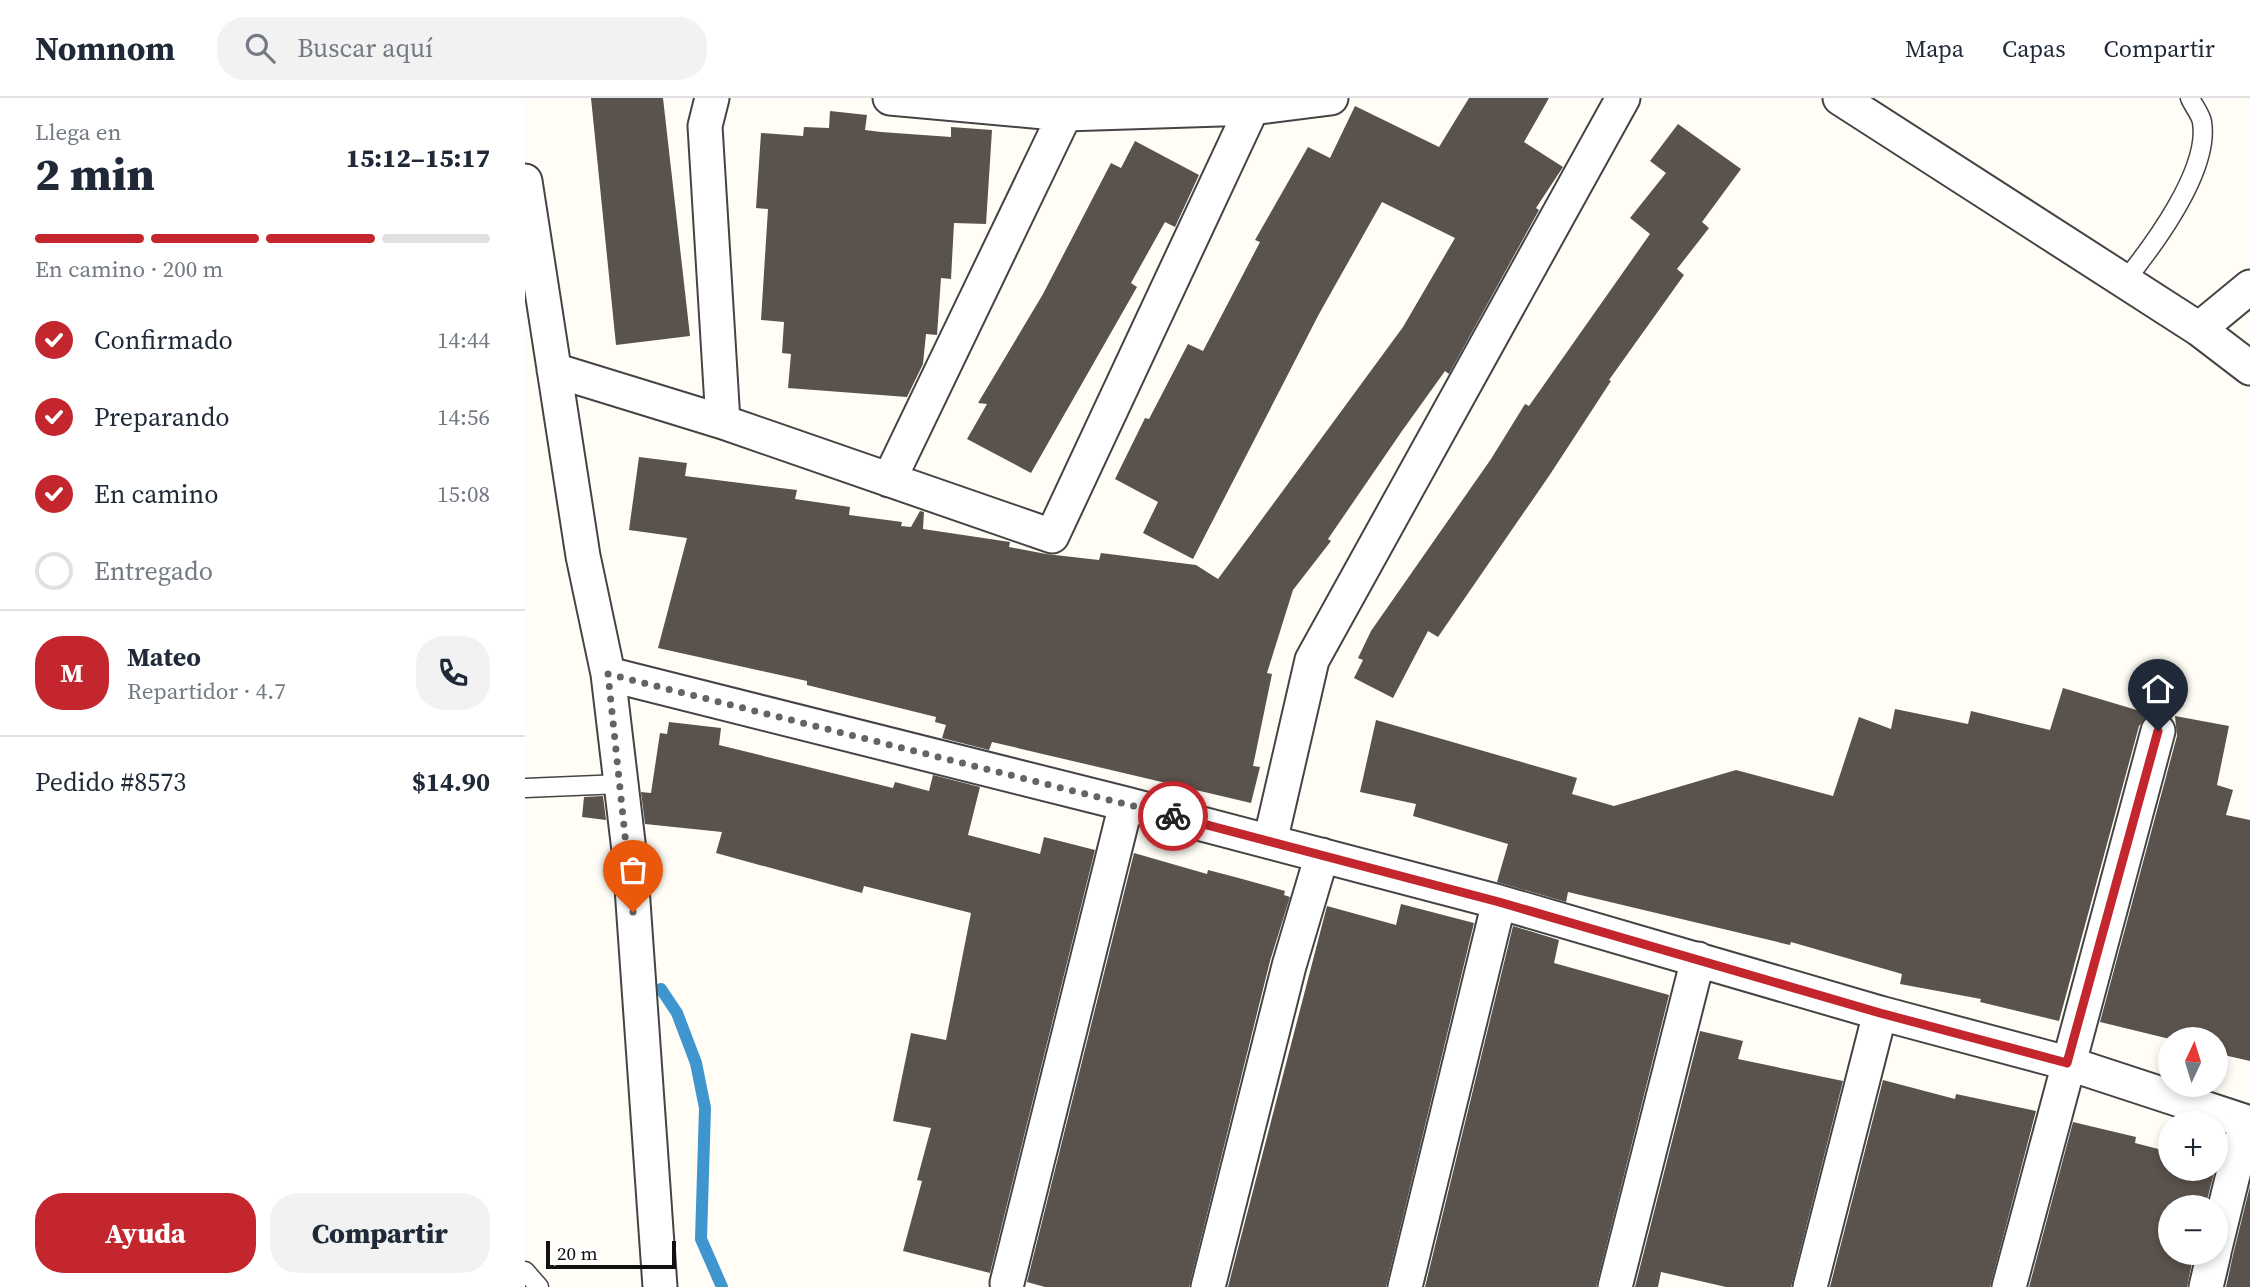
<!DOCTYPE html>
<html lang="es">
<head>
<meta charset="utf-8">
<style>
  :root { --surface:#fff; --page:#f2f2f3; --text:#1f2937; --muted:#747a83; --line:#e0e1e3; --accent:#c4262e }
  body { margin:0; font-family:"Source Serif 4",serif; background:var(--page); color:var(--text); height:100vh; display:flex; flex-direction:column; font-size:26px; white-space:nowrap }
  * { box-sizing:border-box; margin:0 }
  p { font-size:23px; color:var(--muted) }
  .icon { flex:none; width:38px; height:38px; fill:none; stroke:currentColor; stroke-width:2; stroke-linecap:round; stroke-linejoin:round }
  .map { position:relative; flex:1; overflow:hidden }
  .panel { display:flex; flex-direction:column; background:var(--surface); width:525px }
  .panel>* { flex:none }
  .needle { width:46px; rotate:4deg }
  .controls { position:absolute; left:1633px; top:929px; display:grid; gap:14px }
  .controls a { display:grid; place-items:center; width:70px; height:70px; border-radius:50%; background:var(--surface); box-shadow:0 4px 10px #0003; font-size:35px }
  .scale { position:absolute; left:21px; bottom:18px; width:130px; box-sizing:border-box; padding-left:7px; border:4px solid #111; border-top:0; font-size:19px; line-height:24px; white-space:nowrap; color:#111; -webkit-text-stroke:5px #fff; paint-order:stroke }
  .pin { position:absolute; display:grid; place-items:center; width:60px; height:60px; color:#fff; margin:-72px -30px; border-radius:50% 50% 50% 0; rotate:-45deg; box-shadow:0 0 7px #0007 }
  .pin .icon { rotate:45deg }
  .courier { position:absolute; display:grid; place-items:center; width:70px; height:70px; margin:-35px; border:5px solid #c4262e; border-radius:50%; background:#fff; color:#222; box-shadow:0 2px 9px #0007 }
  .overview em { font-style:normal; font-weight:800 }
  .overview div { display:flex; flex-direction:column-reverse }
  .overview { display:flex; align-items:center; justify-content:space-between; height:119px; padding:0 35px }
  h1 { font-size:46px; font-weight:800; line-height:52px }
  .bar { display:grid; grid-template-columns:repeat(4,1fr); gap:10px 7px; align-content:center; height:84px; padding:0 35px }
  .bar i { height:9px; border-radius:5px; background:var(--line) }
  .bar .current { background:var(--accent) }
  .bar p { grid-column:span 4 }
  .line { display:flex; align-items:center; gap:18px; padding:0 35px; border-top:2px solid var(--line) }
  .line div { flex:1 }
  .round { display:grid; place-items:center; flex:none; width:74px; height:74px; border-radius:28px; background:var(--page) }
  ol { padding:0 35px; list-style:none }
  li { display:flex; align-items:center; gap:21px; height:77px }
  li p { margin-inline-start:auto }
  li .icon { padding:7px; border-radius:50%; background:var(--accent); color:#fff; stroke-width:4 }
  li:last-child { color:var(--muted) }
  li i { width:38px; height:38px; border:4px solid var(--line); border-radius:50% }
  .button { display:flex; gap:14px; margin-top:auto; padding:14px 35px }
  .button a { flex:1; height:80px; border-radius:28px; background:var(--accent); color:#fff; font-size:28px; font-weight:800; line-height:80px; text-align:center }
  .button a+a { background:var(--page); color:var(--text) }
  header { display:flex; align-items:center; gap:42px; box-sizing:border-box; height:98px; padding:0 35px; background:var(--surface); border-bottom:2px solid var(--line) }
  header strong { font-size:33px }
  nav { display:flex; gap:38px; margin-inline-start:auto; font-size:24px }
  .search { width:490px; height:63px; background:var(--page); display:flex; align-items:center; gap:18px; box-sizing:border-box; padding:0 24px; border-radius:28px; color:var(--muted); font-size:26px }
  main { display:flex; flex:1; min-height:0 }
  .map>svg:first-child { display:block }
</style>
</head>
<body>
<header>
<strong>Nomnom</strong>
<div class="search"><svg class="icon" aria-label="search" viewBox="0 0 24 24"><circle cx="10" cy="10" r="6"/><path d="M15 15l6 6"/></svg>Buscar aquí</div>
<nav><a>Mapa</a><a>Capas</a><a>Compartir</a></nav>
</header>
<main>
<section class="panel">
<div class="overview"><div><h1>2 min</h1><p>Llega en</p></div><em>15:12–15:17</em></div>
<div class="bar"><i class="current"></i><i class="current"></i><i class="current"></i><i></i><p>En camino · 200 m</p></div>
<ol>
<li><svg class="icon" aria-label="check" viewBox="0 0 24 24"><path d="M5 12l5 5 9-10"/></svg>Confirmado<p>14:44</p></li>
<li><svg class="icon" aria-label="check" viewBox="0 0 24 24"><path d="M5 12l5 5 9-10"/></svg>Preparando<p>14:56</p></li>
<li><svg class="icon" aria-label="check" viewBox="0 0 24 24"><path d="M5 12l5 5 9-10"/></svg>En camino<p>15:08</p></li>
<li><i></i>Entregado</li>
</ol>
<div class="line" style="height:126px"><b class="round" style="background:var(--accent);color:#fff">M</b><div><b>Mateo</b><p>Repartidor · 4.7</p></div><a class="round"><svg class="icon" aria-label="phone" viewBox="0 0 24 24"><path d="M5 4h4l2 5-3 2q2 4 5 5l2-3 5 2v4C11 20 4 13 5 4z"/></svg></a></div>
<div class="line" style="height:91px"><div>Pedido #8573</div><b>$14.90</b></div>
<div class="button"><a>Ayuda</a><a>Compartir</a></div>
</section>
<div class="map">
<svg width="1725" height="1189" viewBox="0 0 1725 1189">
  <rect width="100%" height="100%" fill="#fffdf5"/>
  <g fill="none" stroke-linecap="round" stroke-linejoin="round">
    <path stroke="#3f96cf" stroke-width="12" d="M136 891 152 915 171 965 180 1010 176 1141 197 1189"/>
  </g>
  <path fill="#5a524d" d="M66 0H138L165 238 91 247Z
    M944 0H1024L999 44 1038 69 1011 110 1014 112 924 276 920 273 877 333 803 441 806 443 768 492 742 575 747 576 728 668 735 669 726 705 467 644 464 652 417 640 421 627 410 624 411 619 282 587V583L133 550 162 440 104 432 114 359 162 365 160 378 272 392 270 401 325 409 324 417 377 424 376 428 386 429 395 413 399 414 398 431 485 444 484 449 521 456 574 462 576 455 671 467 693 481 878 229 930 140 857 104 794 216 668 461 618 435 633 404 590 381 620 320 624 321 663 246 678 253 735 144 730 142 783 49 805 60 830 8 914 49Z
    M305 13 342 17 340 32 356 34 426 39V29L467 32 461 126 429 125 426 181 416 180 412 237 401 236 398 266 382 299 263 290 266 256 257 255 259 224 236 222 243 111 231 110 236 35 278 38 279 29 304 30Z
    M1153 26 1216 71 1177 124 1184 130 1152 171 1159 177 1084 282 1086 283 1024 378 913 539 903 533 868 600 829 580 838 562 833 560 846 533 966 361 1000 306 1004 308 1125 136 1105 120 1141 75 1125 63Z
    M610 43 674 77 650 129 640 124 606 185 612 189 506 375 442 341 462 306 453 305 518 196 586 65 596 70Z
    M1538 590 1625 616 1614 628 1534 923 1455 904 1456 901 1375 886 1377 876 1266 844 1265 847 1043 794 1041 804 972 784 983 746 888 718 891 706 835 694 851 622 1052 680 1047 696 1089 708 1211 672 1308 698 1334 619 1366 631 1370 611 1443 626 1446 613 1525 632Z
    M1650 618 1704 628 1692 687 1708 692 1701 717 1725 722V963L1690 955V942H1649L1575 924 1652 638Z
    M144 624 196 630 194 647 368 690 370 684 404 693 408 677 455 689 443 737 515 756 519 739 570 752 465 1175 378 1153 397 1083 392 1082 406 1030 368 1023 386 935 421 942 446 815 339 788 337 795 191 755 197 734 120 726 116 694 126 695 135 635 142 636Z
    M78 698 81 722 57 719 59 699Z
    M609 755 682 776 683 772 710 779 760 793 759 797 765 799 745 863 664 1189H520L502 1184Z
    M876 806 949 825 861 1189H703L802 808 871 827Z
    M988 828 1034 842 1029 865 1144 897 1071 1189H900Z
    M1175 933 1218 943 1213 961 1318 983 1266 1189H1201L1136 1174 1133 1189H1110Z
    M1358 982 1430 1001 1431 996 1511 1013 1465 1189H1305Z
    M1548 1024 1611 1039 1610 1045 1645 1054V1071H1690L1680 1110H1645V1155H1669L1662 1189H1504Z
    M1725 1088V1189H1701L1708 1157Z"/>
  <g fill="none" stroke-linecap="round" stroke-linejoin="round">
    <defs>
      <path id="service" d="M1599 184C1628 148 1685 72 1677 24 1676 17 1668 7 1665 0
        M0 690 96 686
        M0 1173 14 1189"/>
      <path id="minor" d="M187 0 180 28 198 324
        M365 0 540 16 727 10 806 0
        M1315 0 1674 231 1725 270
        M0 83 58 458 83 576 105 761 135 1189
        M1674 231 1725 189
        M29 272 198 324 527 438 727 10
        M364 382 540 16
        M83 576 601 706 974 804 1355 915 1542 965 1725 1025
        M745 744 787 562 1098 0
        M1690 1150 1721 1024
        M482 1185 601 706
        M683 1189 764 868 797 757
        M880 1189 974 804
        M1090 1189 1173 861
        M1285 1189 1355 915
        M1484 1189 1633 633
        M1681 1189 1689 1155"/>
    </defs>
    <use href="#service" stroke="#444" stroke-width="21"/>
    <use href="#minor" stroke="#444" stroke-width="37"/>
    <use href="#service" stroke="#fff" stroke-width="18"/>
    <use href="#minor" stroke="#fff" stroke-width="33"/>
  </g>
  <g fill="none" stroke-linecap="round" stroke-linejoin="round">
    <path stroke="#646461" stroke-width="7" stroke-dasharray="0 12.6" d="M108 814 83 576 648 718"/>
    <path stroke="#c4262e" stroke-width="9" d="M648 718 974 804 1355 915 1542 965 1633 633"/>
  </g>
</svg>
<div class="controls">
<a><svg class="needle" viewBox="-14 -14 28 28"><path d="M0-13l5 13h-10z" fill="#e53935"/><path d="M0 13l5-13h-10z" fill="#747a83"/></svg></a>
<a>+</a>
<a>−</a>
</div>
<div class="scale">20 m</div>
<div class="pin" style="left:108px;top:814px;background:#ea580c"><svg class="icon" aria-label="bag" viewBox="0 0 24 24"><path d="M5 8h14l-1 12H6zM9 8a3 3 0 0 1 6 0"/></svg></div>
<div class="pin" style="left:1633px;top:633px;background:#1f2937"><svg class="icon" aria-label="home" viewBox="0 0 24 24"><path d="M3 11l9-7 9 7M6 9v11h12V9"/></svg></div>
<div class="courier" style="left:648px;top:718px"><svg class="icon" aria-label="bike" viewBox="0 0 24 24"><circle cx="6" cy="16" r="4"/><circle cx="18" cy="16" r="4"/><path d="M6 16l4-8h5l3 8M10 8l3 8H6M13 5h3"/></svg></div>
</div>
</main>
</body>
</html>
